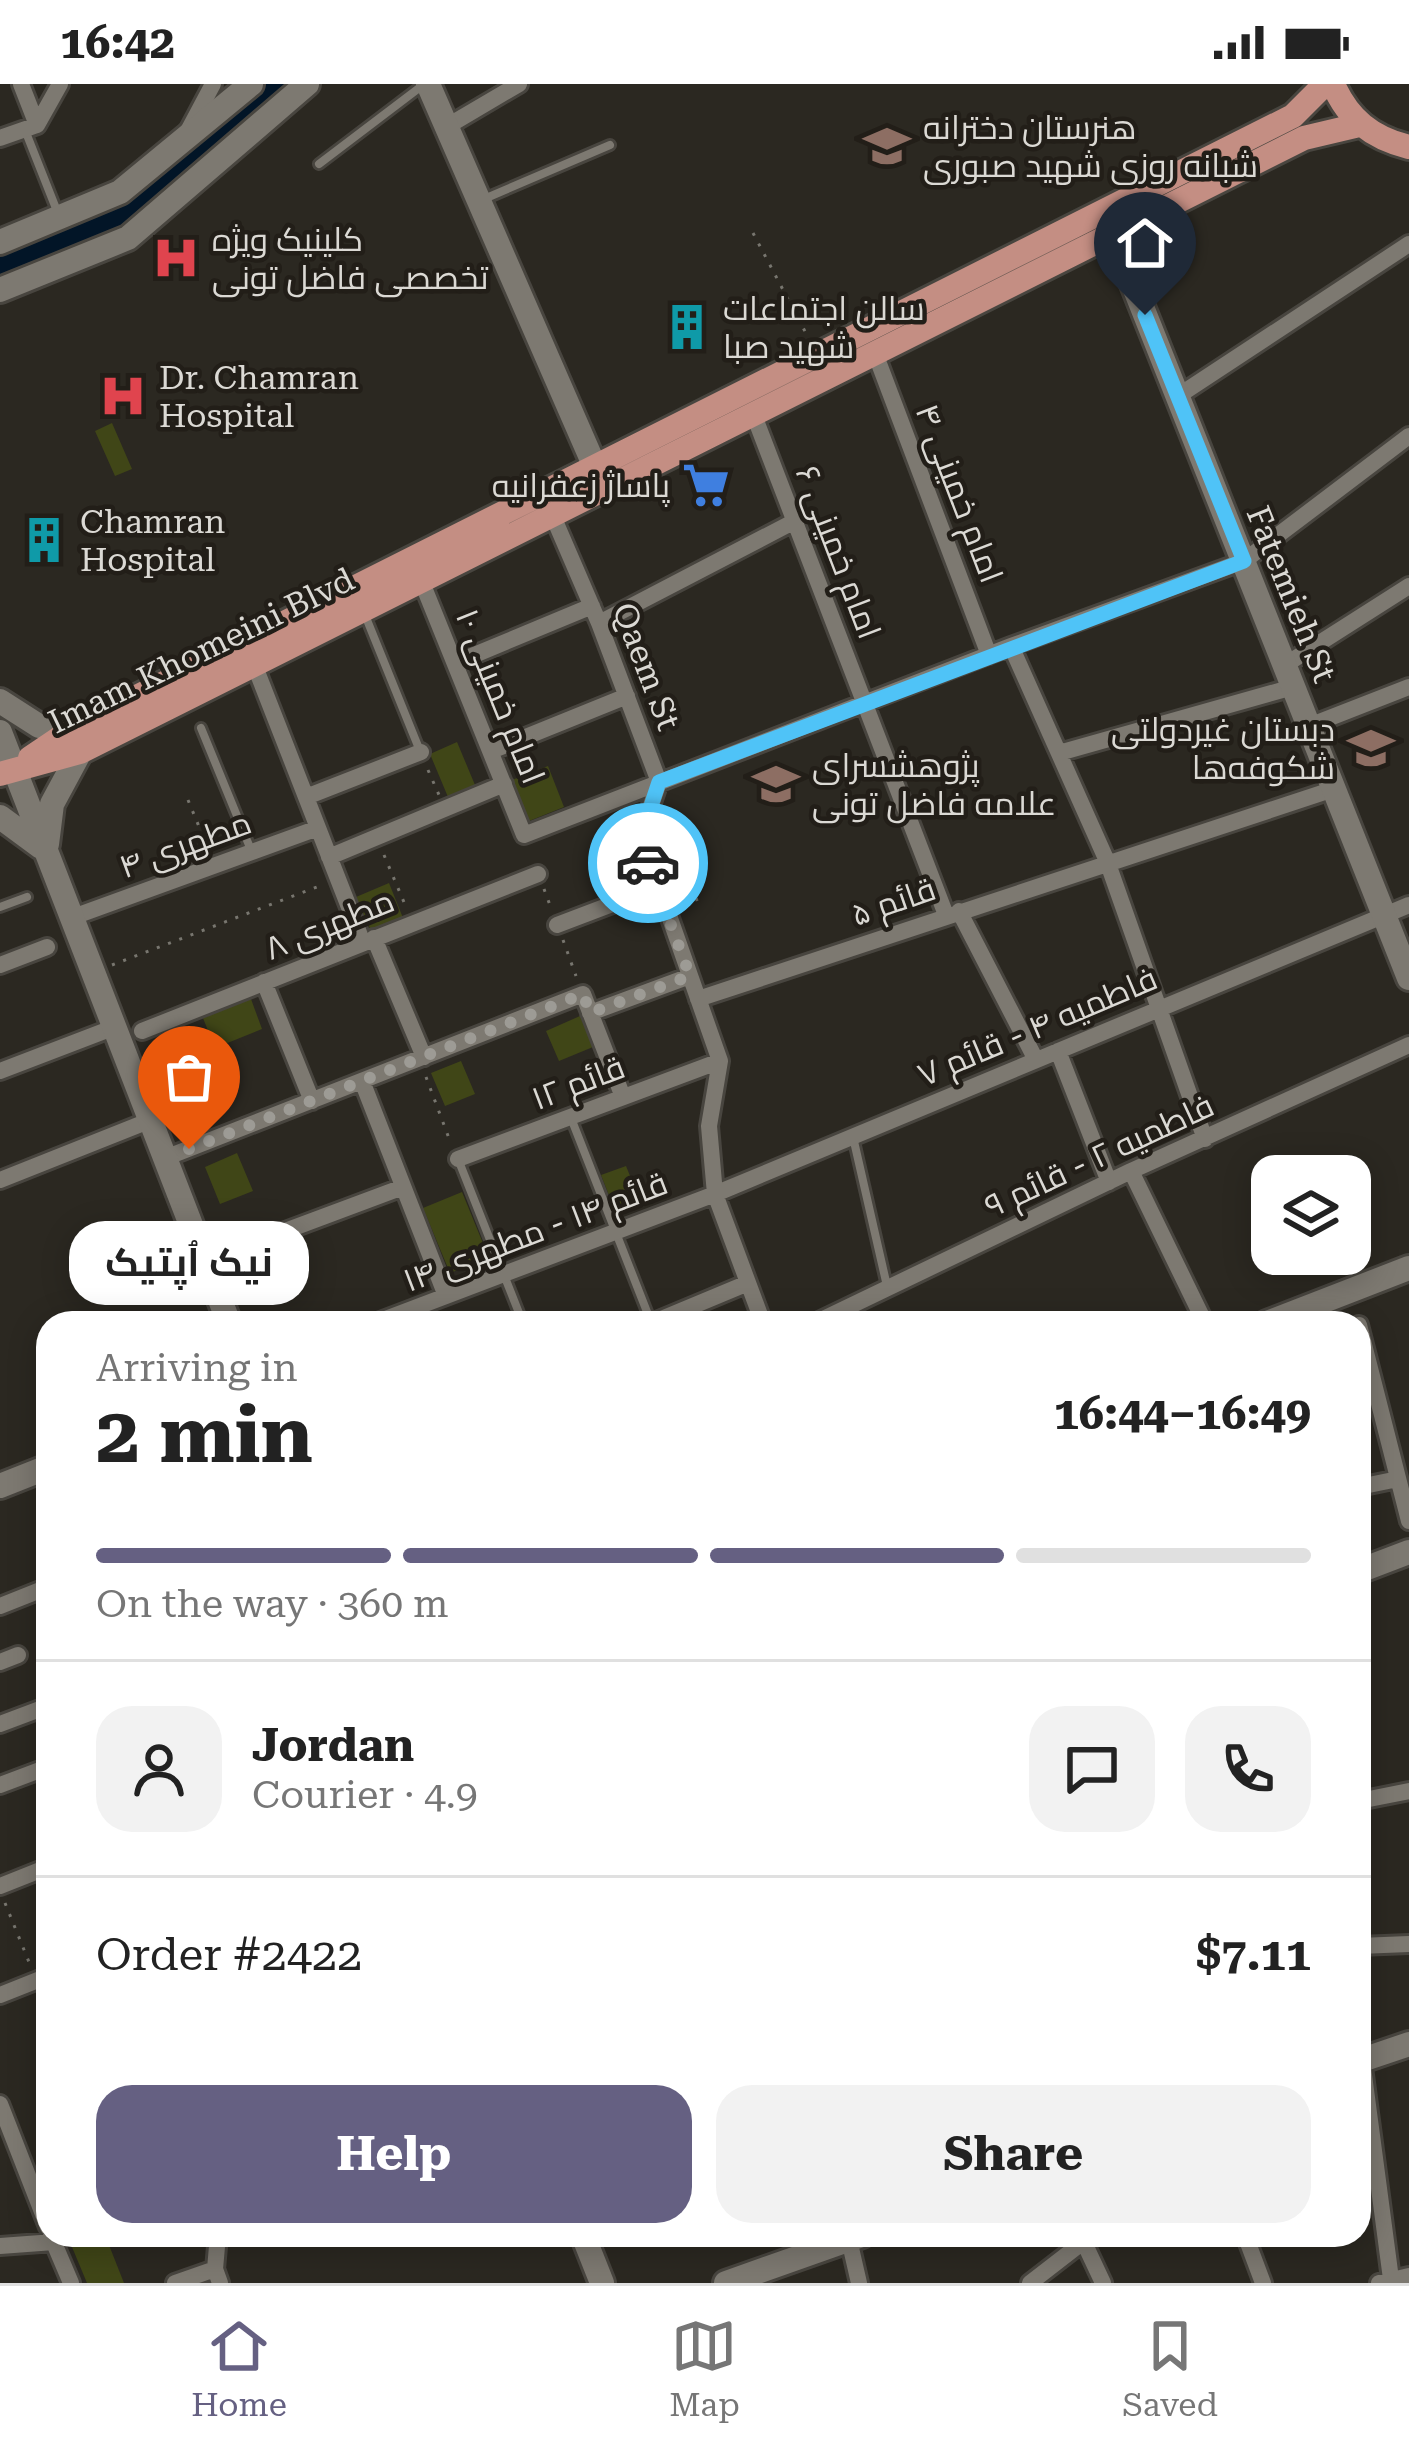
<!DOCTYPE html>
<html lang="en">
<head>
<meta charset="utf-8">
<style>
  :root { --surface:#fff; --page:#f2f2f2; --text:#222; --muted:#767676; --line:#e0e0e0; --accent:#656082 }
  body { margin:0; font-family:"Roboto Serif",Cairo,serif; background:var(--page); color:var(--text); height:100vh; display:flex; flex-direction:column; font-size:45px; white-space:nowrap }
  * { box-sizing:border-box; margin:0 }
  p { font-size:39px; color:var(--muted) }
  .icon { flex:none; width:66px; height:66px; fill:none; stroke:currentColor; stroke-width:2; stroke-linecap:round; stroke-linejoin:round }
  .map { position:relative; flex:1; overflow:hidden }
  .sheet { position:absolute; left:36px; top:1227px; width:1335px; height:936px; display:flex; flex-direction:column; background:var(--surface); border-radius:36px; box-shadow:0 6px 30px #0003 }
  .sheet>* { flex:none }
  .controls { position:absolute; left:1251px; top:1071px; display:grid; gap:24px }
  .controls a { display:grid; place-items:center; width:120px; height:120px; border-radius:24px; background:var(--surface); box-shadow:0 6px 30px #0003; font-size:60px }
  .pin { position:absolute; display:grid; place-items:center; width:102px; height:102px; color:#fff; margin:-123px -51px; border-radius:50% 50% 50% 0; rotate:-45deg; box-shadow:0 0 12px #0007 }
  .pin .icon { rotate:45deg }
  .courier { position:absolute; display:grid; place-items:center; width:120px; height:120px; margin:-60px; border:9px solid #4fc3f7; border-radius:50%; background:#fff; color:#222; box-shadow:0 3px 15px #0007 }
  .bubble { position:absolute; height:84px; border-radius:36px; background:var(--surface); box-shadow:0 6px 30px #0003; font-size:39px; font-weight:700; line-height:84px; text-align:center }
  .headline em { font-style:normal; font-weight:700 }
  .headline div { display:flex; flex-direction:column-reverse }
  .headline { display:flex; align-items:center; justify-content:space-between; height:204px; padding:0 60px }
  h1 { font-size:78px; font-weight:700; line-height:90px }
  .bar { display:grid; grid-template-columns:repeat(4,1fr); gap:18px 12px; align-content:center; height:144px; padding:0 60px }
  .bar i { height:15px; border-radius:9px; background:var(--line) }
  .bar .selected { background:var(--accent) }
  .bar p { grid-column:span 4 }
  .line { display:flex; align-items:center; gap:30px; padding:0 60px; border-top:3px solid var(--line) }
  .line div { flex:1 }
  .round { display:grid; place-items:center; flex:none; width:126px; height:126px; border-radius:36px; background:var(--page) }
  .button { display:flex; gap:24px; margin-top:auto; padding:24px 60px }
  .button a { flex:1; height:138px; border-radius:36px; background:var(--accent); color:#fff; font-size:48px; font-weight:700; line-height:138px; text-align:center }
  .button a+a { background:var(--page); color:var(--text) }
  .status { display:flex; justify-content:space-between; align-items:center; height:84px; padding:0 60px; background:var(--surface); direction:ltr }
  .status svg { height:33px; fill:currentColor }
  .tabs { display:flex; justify-content:space-around; align-items:center; height:168px; border-top:3px solid var(--line); background:var(--surface); font-size:33px; color:var(--muted) }
  .tabs a { display:grid; justify-items:center; gap:6px }
  .tabs .selected { color:var(--accent) }
  .map>svg:first-child { display:block }
</style>
</head>
<body>
<div class="status"><b>16:42</b><svg viewBox="0 0 49 12"><path d="M0 12V9h3v3zM5 12V6h3v6zM10 12V3h3v9zM15 12V0h3v12zM26 1h20v11H26zM47 4h2v5h-2z"/></svg></div>
<div class="map">
<svg width="1409" height="2199" viewBox="0 0 1409 2199">
  <rect width="100%" height="100%" fill="#2b2821"/>
  <path fill="#404617" d="M112 339 132 385 115 392 95 347Z
    M457 658 475 701 448 713 430 670Z
    M548 682 564 723 529 737 512 696Z
    M389 799 403 834 371 847 356 813Z
    M251 915 262 945 215 964 203 934Z
    M580 932 593 963 559 977 546 947Z
    M461 977 475 1010 445 1022 431 989Z
    M237 1069 253 1107 220 1120 205 1083Z
    M626 1082 641 1119 616 1129 601 1091Z
    M462 1108 489 1174 450 1189 423 1124Z
    M67 2151H105L124 2199H87Z"/>
  <g fill="none" stroke-linecap="round" stroke-linejoin="round">
    <path stroke="#021527" stroke-width="33" d="M0 183 126 129 281 0"/>
    <defs>
      <path id="lane" d="M25 46 57 127
        M319 80 423 1
        M484 115 610 61
        M365 531 420 667
        M201 644 251 766
        M0 823 27 813
        M571 1034 651 1238
        M853 1053 887 1202
        M458 1075 523 1239"/>
      <path id="street" d="M21 0 37 41
        M37 41 60 0
        M446 43 519 0
        M188 47 213 0
        M0 54 37 41
        M875 269 989 571
        M1178 312 1409 160
        M753 329 946 831
        M552 430 599 539 659 698 645 739V763L720 977 709 1042 715 1110 763 1239
        M421 496 524 751 1011 562 1244 477 1409 352
        M599 539 795 437
        M1011 562 1107 777 1205 1055
        M455 579 592 522
        M254 580 363 859
        M1285 581 1409 502
        M1309 642 1409 603
        M491 667 627 612
        M1059 669 1293 603
        M306 713 421 668
        M329 773 504 700
        M959 827 1036 976
        M73 833 318 744
        M557 841 657 803
        M374 854 424 973
        M0 881 47 863
        M264 898 312 1017
        M698 915 1334 705
        M590 929 690 892
        M142 947 538 790
        M1058 967 1109 1098
        M0 987 115 943
        M362 997 446 1212
        M165 1074 583 910 623 1013
        M458 1075 720 977
        M1131 1087 1205 1239
        M0 1096 151 1036
        M229 1168 403 1103
        M375 1239 715 1110 1409 821
        M652 1239 748 1199
        M815 1239 1131 1087 1409 961
        M1359 1241 1409 1437
        M1359 1403 1398 1395
        M0 1522 48 1503
        M0 1578 18 1571
        M0 1640 48 1622
        M0 1701 48 1683
        M1359 1717 1409 1707
        M0 1802 48 1783
        M1359 1862 1409 1860
        M0 1911 48 1892
        M1362 1976 1391 2195
        M0 2020 48 2143
        M218 2151 215 2185 220 2199
        M848 2151 859 2199
        M1245 2151 1263 2199
        M51 2152 71 2199
        M1081 2152 1103 2199
        M0 2162 54 2158
        M175 2199 215 2185
        M1030 2199 1083 2158
        M1379 2199 1409 2192"/>
      <path id="secondary" d="M428 0 595 383
        M1113 150 1409 894
        M0 158 120 108 251 0
        M0 206 128 154 307 0
        M0 617 39 642 73 645
        M0 648 229 1239
        M0 733 41 763
        M47 760 52 720 80 668
        M1267 1239 1409 1184
        M0 1402 48 1383
        M1359 1487 1409 1468
        M1359 1977 1409 1960
        M583 2151 602 2199
        M726 2199 862 2151"/>
      <path id="primary" d="M1333 0C1348 35 1372 54 1409 63
        M30 674 73 645 1293 32 1325 0
        M0 690 80 668 1304 54 1359 41"/>
    </defs>
    <use href="#lane" stroke="#48453f" stroke-width="14"/>
    <use href="#street" stroke="#48453f" stroke-width="22"/>
    <use href="#secondary" stroke="#48453f" stroke-width="30"/>
    <use href="#primary" stroke="#48453f" stroke-width="30"/>
    <path stroke="#78766f" stroke-width="3" stroke-dasharray="3 9" stroke-linecap="butt" d="M753 149 808 253
      M428 686 439 711
      M188 716 207 762
      M384 771 406 823
      M544 805 551 824
      M684 820 698 815
      M563 856 576 892
      M112 881 322 801
      M426 993 450 1057
      M5 1819 31 1883"/>
    <use href="#lane" stroke="#7d7971" stroke-width="8"/>
    <use href="#street" stroke="#7d7971" stroke-width="16"/>
    <use href="#secondary" stroke="#7d7971" stroke-width="24"/>
    <use href="#primary" stroke="#c48e83" stroke-width="24"/>
  </g>
  <g fill="none" stroke-linecap="round" stroke-linejoin="round">
    <path stroke="#9d9b95" stroke-width="12" stroke-dasharray="0 21.6" d="M189 1065 583 910 590 929 690 892 648 779"/>
    <path stroke="#4fc3f7" stroke-width="15" d="M648 779 645 740 659 698 1244 477 1145 231"/>
  </g>
  <defs>
    <symbol id="school-bare" viewBox="-9 -9 18 18"><path d="M0-5L7-2L0 1L-7-2ZM-4 1L0 2.5L4 1V4Q0 6-4 4Z" fill="#8d6e63" stroke="#221e18" stroke-width="2.5" paint-order="stroke"/></symbol>
    <symbol id="hospital-bare" viewBox="-9 -9 18 18"><path d="M-5-5h3v3.5h4V-5h3V5h-3V1.5h-4V5h-3Z" fill="#e0444e" stroke="#221e18" stroke-width="2.5" paint-order="stroke"/></symbol>
    <symbol id="building-bare" viewBox="-9 -9 18 18"><path d="M-4-6H4V6H1V3H-1V6H-4ZM-2.5-4.3h1.7v1.8h-1.7ZM.8-4.3h1.7v1.8H.8ZM-2.5-1h1.7V.8h-1.7ZM.8-1h1.7V.8H.8Z" fill="#0f9aa8" stroke="#221e18" stroke-width="2.5" paint-order="stroke"/></symbol>
    <symbol id="supermarket-bare" viewBox="-9 -9 18 18"><path d="M-6-5.5h2.5l.6 2H6L4.5 2H-2.5L-4.4-4H-6ZM-1.5 3.2a1.3 1.3 0 1 0 .1 0ZM3 3.2a1.3 1.3 0 1 0 .1 0Z" fill="#3f7fe0" stroke="#221e18" stroke-width="2.5" paint-order="stroke"/></symbol>
  </defs>
  <g fill-rule="evenodd">
    <use href="#school-bare" x="854" y="29" width="66" height="66"/>
    <use href="#hospital-bare" x="143" y="141" width="66" height="66"/>
    <use href="#building-bare" x="654" y="210" width="66" height="66"/>
    <use href="#hospital-bare" x="90" y="279" width="66" height="66"/>
    <use href="#supermarket-bare" x="673" y="368" width="66" height="66"/>
    <use href="#building-bare" x="11" y="423" width="66" height="66"/>
    <use href="#school-bare" x="1338" y="631" width="66" height="66"/>
    <use href="#school-bare" x="743" y="667" width="66" height="66"/>
  </g>
  <g text-anchor="middle" stroke-width="9" stroke-linejoin="round" paint-order="stroke">
    <g font-size="33" fill="#dbd9d4" stroke="#221e18" text-anchor="start">
      <text x="923" y="55">هنرستان دخترانه<tspan x="923" dy="38">شبانه روزی شهید صبوری</tspan></text>
      <text x="212" y="167">کلینیک ویژه<tspan x="212" dy="38">تخصصی فاضل تونی</tspan></text>
      <text x="723" y="236">سالن اجتماعات<tspan x="723" dy="38">شهید صبا</tspan></text>
      <text x="159" y="305">Dr. Chamran<tspan x="159" dy="38">Hospital</tspan></text>
      <text x="670" y="413" text-anchor="end">پاساژ زعفرانیه</text>
      <text x="80" y="449">Chamran<tspan x="80" dy="38">Hospital</tspan></text>
      <text x="1335" y="657" text-anchor="end">دبستان غیردولتی<tspan x="1335" dy="38">شکوفه‌ها</tspan></text>
      <text x="812" y="693">پژوهشسرای<tspan x="812" dy="38">علامه فاضل تونی</tspan></text>
    </g>
    <g font-size="33" fill="#dbd9d4" stroke="#221e18">
      <text transform="translate(960 409) rotate(69)" y="12">امام خمینی ۴</text>
      <text transform="translate(839 468) rotate(69)" y="12">امام خمینی ۶</text>
      <text transform="translate(1292 510) rotate(68)" y="12">Fatemieh St</text>
      <text transform="translate(201 566) rotate(-26)" y="12">Imam Khomeini Blvd</text>
      <text transform="translate(647 582) rotate(69)" y="12">Qaem St</text>
      <text transform="translate(501 612) rotate(68)" y="12">امام خمینی ۱۰</text>
      <text transform="translate(185 760) rotate(-20)" y="12">مطهری ۴</text>
      <text transform="translate(893 817) rotate(-19)" y="12">قائم ۵</text>
      <text transform="translate(329 840) rotate(-22)" y="12">مطهری ۸</text>
      <text transform="translate(1037 942) rotate(-23)" y="12">فاطمیه ۴ - قائم ۷</text>
      <text transform="translate(578 998) rotate(-21)" y="12">قائم ۱۲</text>
      <text transform="translate(1099 1071) rotate(-25)" y="12">فاطمیه ۲ - قائم ۹</text>
      <text transform="translate(535 1147) rotate(-21)" y="12">قائم ۱۴ - مطهری ۱۴</text>
    </g>
  </g>
</svg>
<div class="controls">
<a><svg class="icon" aria-label="layers" viewBox="0 0 24 24"><path d="M12 4l9 5-9 5-9-5zM3 14l9 5 9-5"/></svg></a>
</div>
<div class="pin" style="left:189px;top:1065px;background:#ea580c"><svg class="icon" aria-label="bag" viewBox="0 0 24 24"><path d="M5 8h14l-1 12H6zM9 8a3 3 0 0 1 6 0"/></svg></div>
<div class="pin" style="left:1145px;top:231px;background:#1f2937"><svg class="icon" aria-label="home" viewBox="0 0 24 24"><path d="M3 11l9-7 9 7M6 9v11h12V9"/></svg></div>
<div class="courier" style="left:648px;top:779px"><svg class="icon" aria-label="car" viewBox="0 0 24 24"><path d="M5 17H2v-5l4-1 3-4h7l3 4 3 1v5h-3M9 17h6M6 11h13"/><circle cx="7" cy="17" r="2"/><circle cx="17" cy="17" r="2"/></svg></div>
<div class="bubble" style="left:69px;top:1137px;width:240px">نیک اُپتیک</div>
<section class="sheet">
<div class="headline"><div><h1>2 min</h1><p>Arriving in</p></div><em>16:44–16:49</em></div>
<div class="bar"><i class="selected"></i><i class="selected"></i><i class="selected"></i><i></i><p>On the way · 360 m</p></div>
<div class="line" style="height:216px"><a class="round"><svg class="icon" aria-label="person" viewBox="0 0 24 24"><circle cx="12" cy="8" r="4"/><path d="M4 21q1-7 8-7t8 7"/></svg></a><div><b>Jordan</b><p>Courier · 4.9</p></div><a class="round"><svg class="icon" aria-label="chat" viewBox="0 0 24 24"><path d="M4 5h16v11H9l-5 4z"/></svg></a><a class="round"><svg class="icon" aria-label="phone" viewBox="0 0 24 24"><path d="M5 4h4l2 5-3 2q2 4 5 5l2-3 5 2v4C11 20 4 13 5 4z"/></svg></a></div>
<div class="line" style="height:156px"><div>Order #2422</div><b>$7.11</b></div>
<div class="button"><a>Help</a><a>Share</a></div>
</section>
</div>
<nav class="tabs">
<a class="selected"><svg class="icon" aria-label="home" viewBox="0 0 24 24"><path d="M3 11l9-7 9 7M6 9v11h12V9"/></svg>Home</a>
<a><svg class="icon" aria-label="map" viewBox="0 0 24 24"><path d="M3 6l6-2 6 2 6-2v14l-6 2-6-2-6 2zM9 4v14M15 6v14"/></svg>Map</a>
<a><svg class="icon" aria-label="saved" viewBox="0 0 24 24"><path d="M7 4h10v16l-5-4-5 4z"/></svg>Saved</a>
</nav>
</body>
</html>
